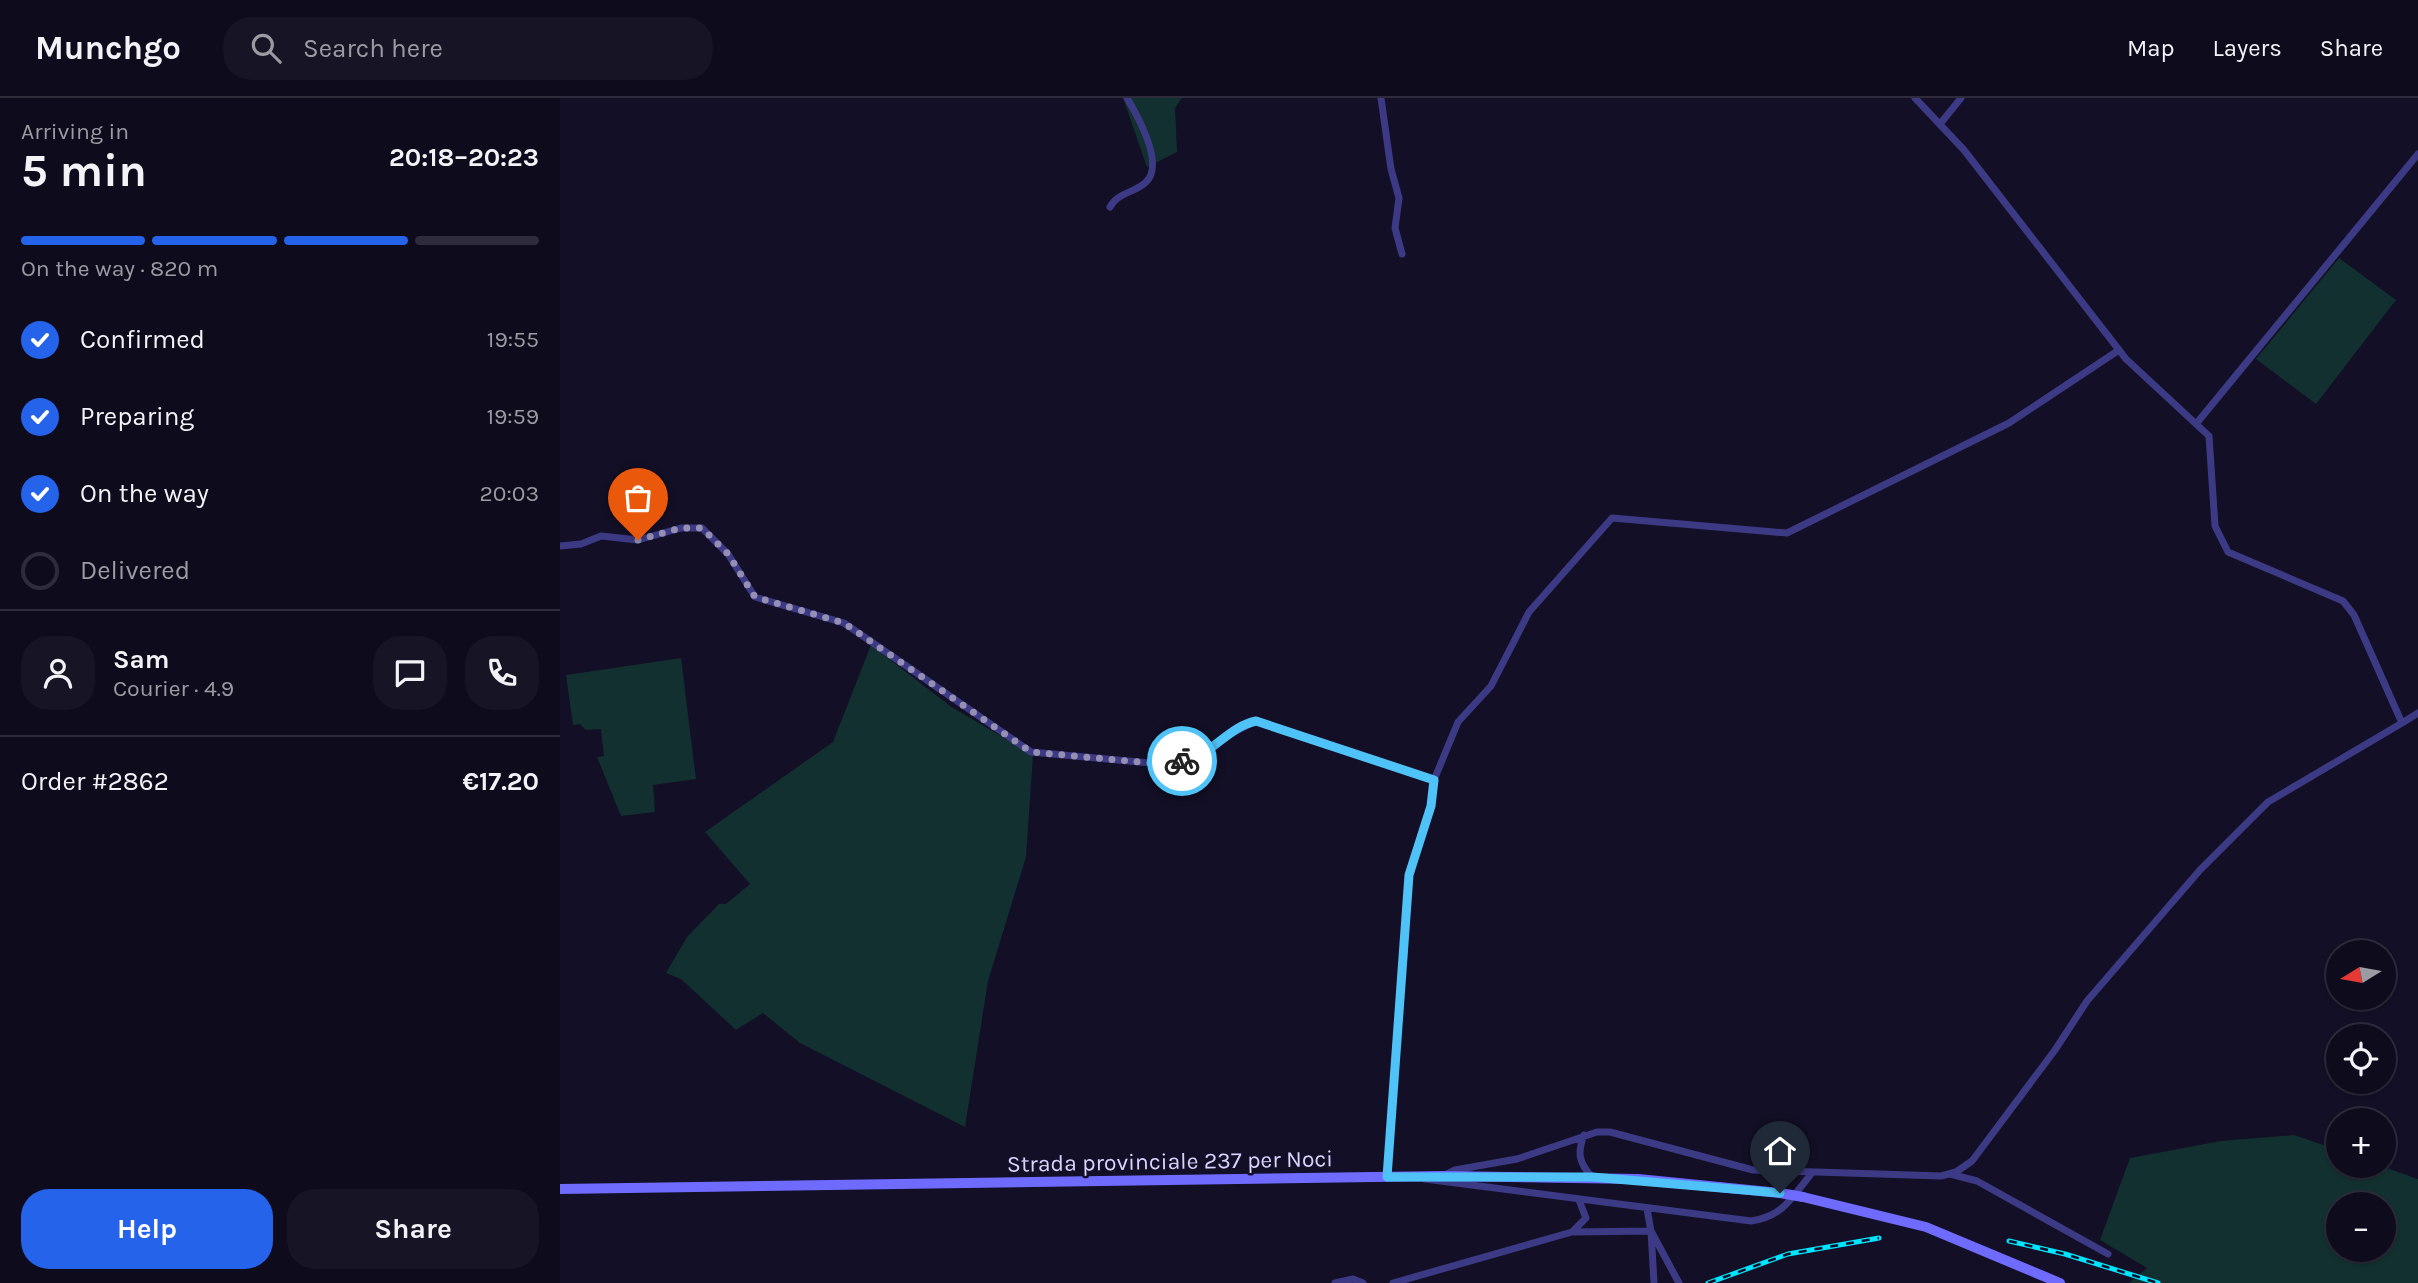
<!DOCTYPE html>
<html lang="en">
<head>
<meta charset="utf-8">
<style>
  :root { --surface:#0e0b1c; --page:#171425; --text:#f1f3f6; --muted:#9b9ba3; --line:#2e2b3b; --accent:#2563eb }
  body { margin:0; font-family:Karla,sans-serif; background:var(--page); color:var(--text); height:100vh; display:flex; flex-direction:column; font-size:26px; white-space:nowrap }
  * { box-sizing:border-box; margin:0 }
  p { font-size:23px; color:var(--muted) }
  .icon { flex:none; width:38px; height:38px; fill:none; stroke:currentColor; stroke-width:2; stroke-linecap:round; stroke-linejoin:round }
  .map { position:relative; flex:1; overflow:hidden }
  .panel { display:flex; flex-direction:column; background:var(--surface); width:560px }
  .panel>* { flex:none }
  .needle { width:46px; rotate:259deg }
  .fabs { position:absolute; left:1766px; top:842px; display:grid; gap:14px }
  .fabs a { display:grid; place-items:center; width:70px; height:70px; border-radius:50%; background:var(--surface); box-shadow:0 2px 5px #0004,0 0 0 2px var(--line); font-size:35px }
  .pin { position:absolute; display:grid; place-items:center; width:60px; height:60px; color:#fff; margin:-72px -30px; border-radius:50% 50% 50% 0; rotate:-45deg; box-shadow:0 0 7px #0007 }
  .pin .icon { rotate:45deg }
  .courier { position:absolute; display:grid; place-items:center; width:70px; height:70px; margin:-35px; border:5px solid #4fc3f7; border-radius:50%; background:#fff; color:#222; box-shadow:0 2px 9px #0007 }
  .overview em { font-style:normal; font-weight:700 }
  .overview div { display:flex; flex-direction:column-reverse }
  .overview { display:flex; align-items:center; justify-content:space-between; height:119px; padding:0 21px }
  h1 { font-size:46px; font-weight:700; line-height:52px }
  .bar { display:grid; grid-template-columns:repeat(4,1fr); gap:10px 7px; align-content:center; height:84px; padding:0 21px }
  .bar i { height:9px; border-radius:5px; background:var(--line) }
  .bar .selected { background:var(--accent) }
  .bar p { grid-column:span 4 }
  .line { display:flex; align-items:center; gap:18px; padding:0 21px; border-top:2px solid var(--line) }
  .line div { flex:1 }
  .round { display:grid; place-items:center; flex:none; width:74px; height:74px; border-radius:28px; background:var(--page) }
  ol { padding:0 21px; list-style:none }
  li { display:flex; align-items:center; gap:21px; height:77px }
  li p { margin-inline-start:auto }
  li .icon { padding:7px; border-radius:50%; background:var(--accent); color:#fff; stroke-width:4 }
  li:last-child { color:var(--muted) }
  li i { width:38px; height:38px; border:4px solid var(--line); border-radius:50% }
  .primary-button { display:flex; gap:14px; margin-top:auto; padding:14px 21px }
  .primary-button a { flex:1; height:80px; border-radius:28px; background:var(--accent); color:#fff; font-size:28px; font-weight:700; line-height:80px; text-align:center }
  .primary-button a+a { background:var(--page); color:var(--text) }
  header { display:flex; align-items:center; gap:42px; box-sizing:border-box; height:98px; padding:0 35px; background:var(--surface); border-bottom:2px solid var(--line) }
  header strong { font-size:33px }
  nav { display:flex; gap:38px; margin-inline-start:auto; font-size:24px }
  .search { width:490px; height:63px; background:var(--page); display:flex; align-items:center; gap:18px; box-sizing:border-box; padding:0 24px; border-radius:28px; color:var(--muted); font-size:26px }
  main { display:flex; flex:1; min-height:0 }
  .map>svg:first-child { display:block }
</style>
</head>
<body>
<header>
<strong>Munchgo</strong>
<div class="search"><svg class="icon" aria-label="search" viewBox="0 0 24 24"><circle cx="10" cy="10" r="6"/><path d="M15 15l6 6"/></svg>Search here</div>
<nav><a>Map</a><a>Layers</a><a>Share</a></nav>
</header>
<main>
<section class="panel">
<div class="overview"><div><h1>5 min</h1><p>Arriving in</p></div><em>20:18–20:23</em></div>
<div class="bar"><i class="selected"></i><i class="selected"></i><i class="selected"></i><i></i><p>On the way · 820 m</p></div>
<ol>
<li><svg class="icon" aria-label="check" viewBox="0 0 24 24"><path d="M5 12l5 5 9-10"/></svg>Confirmed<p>19:55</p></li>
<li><svg class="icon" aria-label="check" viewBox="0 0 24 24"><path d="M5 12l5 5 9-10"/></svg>Preparing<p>19:59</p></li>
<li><svg class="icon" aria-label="check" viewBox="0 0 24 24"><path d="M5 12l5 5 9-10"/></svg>On the way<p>20:03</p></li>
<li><i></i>Delivered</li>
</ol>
<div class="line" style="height:126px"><a class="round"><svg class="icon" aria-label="person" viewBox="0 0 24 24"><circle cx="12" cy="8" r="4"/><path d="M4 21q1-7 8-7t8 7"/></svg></a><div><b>Sam</b><p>Courier · 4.9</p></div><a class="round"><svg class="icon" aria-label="chat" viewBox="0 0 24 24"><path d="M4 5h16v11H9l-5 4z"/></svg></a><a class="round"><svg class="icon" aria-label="phone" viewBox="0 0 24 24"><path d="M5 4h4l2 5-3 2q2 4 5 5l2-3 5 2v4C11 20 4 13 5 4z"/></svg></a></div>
<div class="line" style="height:91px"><div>Order #2862</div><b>€17.20</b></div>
<div class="primary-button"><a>Help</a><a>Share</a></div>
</section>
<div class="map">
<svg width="1858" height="1185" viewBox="0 0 1858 1185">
  <rect width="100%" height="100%" fill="#130f26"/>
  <path fill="#12302f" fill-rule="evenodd" d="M563 0H622L615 10 617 54 587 69Z
    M1779 160 1836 202 1756 306 1696 261Z
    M311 547 390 608 473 657 466 759 428 883 405 1029 240 945 203 915 176 932 121 881 106 875 127 839 159 806H166L190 786 145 734 273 644Z
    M121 560 136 681 93 687 95 714 61 718 37 659 44 658 41 631 26 632 20 626 13 627 6 577Z
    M1734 1037 1778 1052V1068H1821L1858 1081V1185H1569L1587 1170 1540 1142 1570 1060 1661 1043ZM1824 1106V1152H1778V1106Z"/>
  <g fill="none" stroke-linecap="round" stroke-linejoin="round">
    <path stroke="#3d3a85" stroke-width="7" d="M821 0 831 71 839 100 835 130 842 156
      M1380 26 1401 0
      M550 109C558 94 575 95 586 84 605 66 577 17 567 0
      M1636 326 1858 56
      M0 448 21 446 41 438 78 442 121 430H142L168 456 195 499 284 525 471 654 590 665 615 664 646 656 667 638 696 623 874 682
      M1842 625 1858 615
      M1024 1037C1017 1055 1019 1065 1032 1079
      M1390 1076 1417 1083 1548 1156
      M885 1077 895 1072 957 1061 1037 1034H1050L1193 1072 1381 1078 1396 1074 1412 1063 1495 952 1527 903 1640 772 1708 704 1842 625 1794 517 1783 503 1668 454 1655 428 1649 338 1566 261 1404 52 1355 0
      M827 1079 849 777 871 708 874 682 898 624 931 588 969 514 1052 420 1227 435 1449 325 1559 252
      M865 1081 1191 1123C1223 1118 1231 1101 1251 1076
      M1087 1111 1091 1133 1119 1185
      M1014 1132 1026 1120 1019 1102
      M775 1185 793 1181 803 1185
      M833 1185 1012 1134 1091 1133 1094 1185"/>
    <path stroke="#6f6bff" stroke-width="10" d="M0 1091 883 1078 1078 1081 1220 1095
      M1243 1099 1366 1129 1500 1185"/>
    <defs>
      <path id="rail" d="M1449 1143 1505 1156 1598 1185
        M1148 1185 1228 1156 1319 1140"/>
    </defs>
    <use href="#rail" stroke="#00e5ff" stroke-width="5"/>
    <use href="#rail" stroke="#130f26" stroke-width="2.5" stroke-dasharray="8" stroke-linecap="butt"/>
    <path stroke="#6f6bff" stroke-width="10" d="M1220 1095 1243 1099"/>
  </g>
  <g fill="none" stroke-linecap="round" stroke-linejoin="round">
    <path stroke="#948fb3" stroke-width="7" stroke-dasharray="0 12.6" d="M78 442 121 430H142L168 456 195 499 284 525 471 654 590 665 622 663"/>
    <path stroke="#4fc3f7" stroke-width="9" d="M622 663C652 658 667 629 696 623L874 682 871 708 849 777 827 1079H1032L1220 1095"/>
  </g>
  <g text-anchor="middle" stroke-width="5" stroke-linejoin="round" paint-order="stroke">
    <g font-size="23" fill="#d9d4ff" stroke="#130f26">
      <text transform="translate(610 1063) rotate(-1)" y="8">Strada provinciale 237 per Noci</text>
    </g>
  </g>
</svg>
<div class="fabs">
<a><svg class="needle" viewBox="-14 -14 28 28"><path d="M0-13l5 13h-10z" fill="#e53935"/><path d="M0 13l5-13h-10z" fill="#9b9ba3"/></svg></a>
<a><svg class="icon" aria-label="locate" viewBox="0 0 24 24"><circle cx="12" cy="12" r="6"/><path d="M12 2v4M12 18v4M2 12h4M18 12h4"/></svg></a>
<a>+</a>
<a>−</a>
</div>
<div class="pin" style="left:78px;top:442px;background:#ea580c"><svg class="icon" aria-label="bag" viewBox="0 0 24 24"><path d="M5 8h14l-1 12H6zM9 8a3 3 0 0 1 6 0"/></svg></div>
<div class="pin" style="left:1220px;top:1095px;background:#1f2937"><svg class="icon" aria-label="home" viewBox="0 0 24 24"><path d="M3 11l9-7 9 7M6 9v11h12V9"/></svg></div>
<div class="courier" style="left:622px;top:663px"><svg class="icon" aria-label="bike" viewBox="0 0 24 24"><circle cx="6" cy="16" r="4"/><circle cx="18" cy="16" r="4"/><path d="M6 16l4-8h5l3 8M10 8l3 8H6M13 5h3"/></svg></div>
</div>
</main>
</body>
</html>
